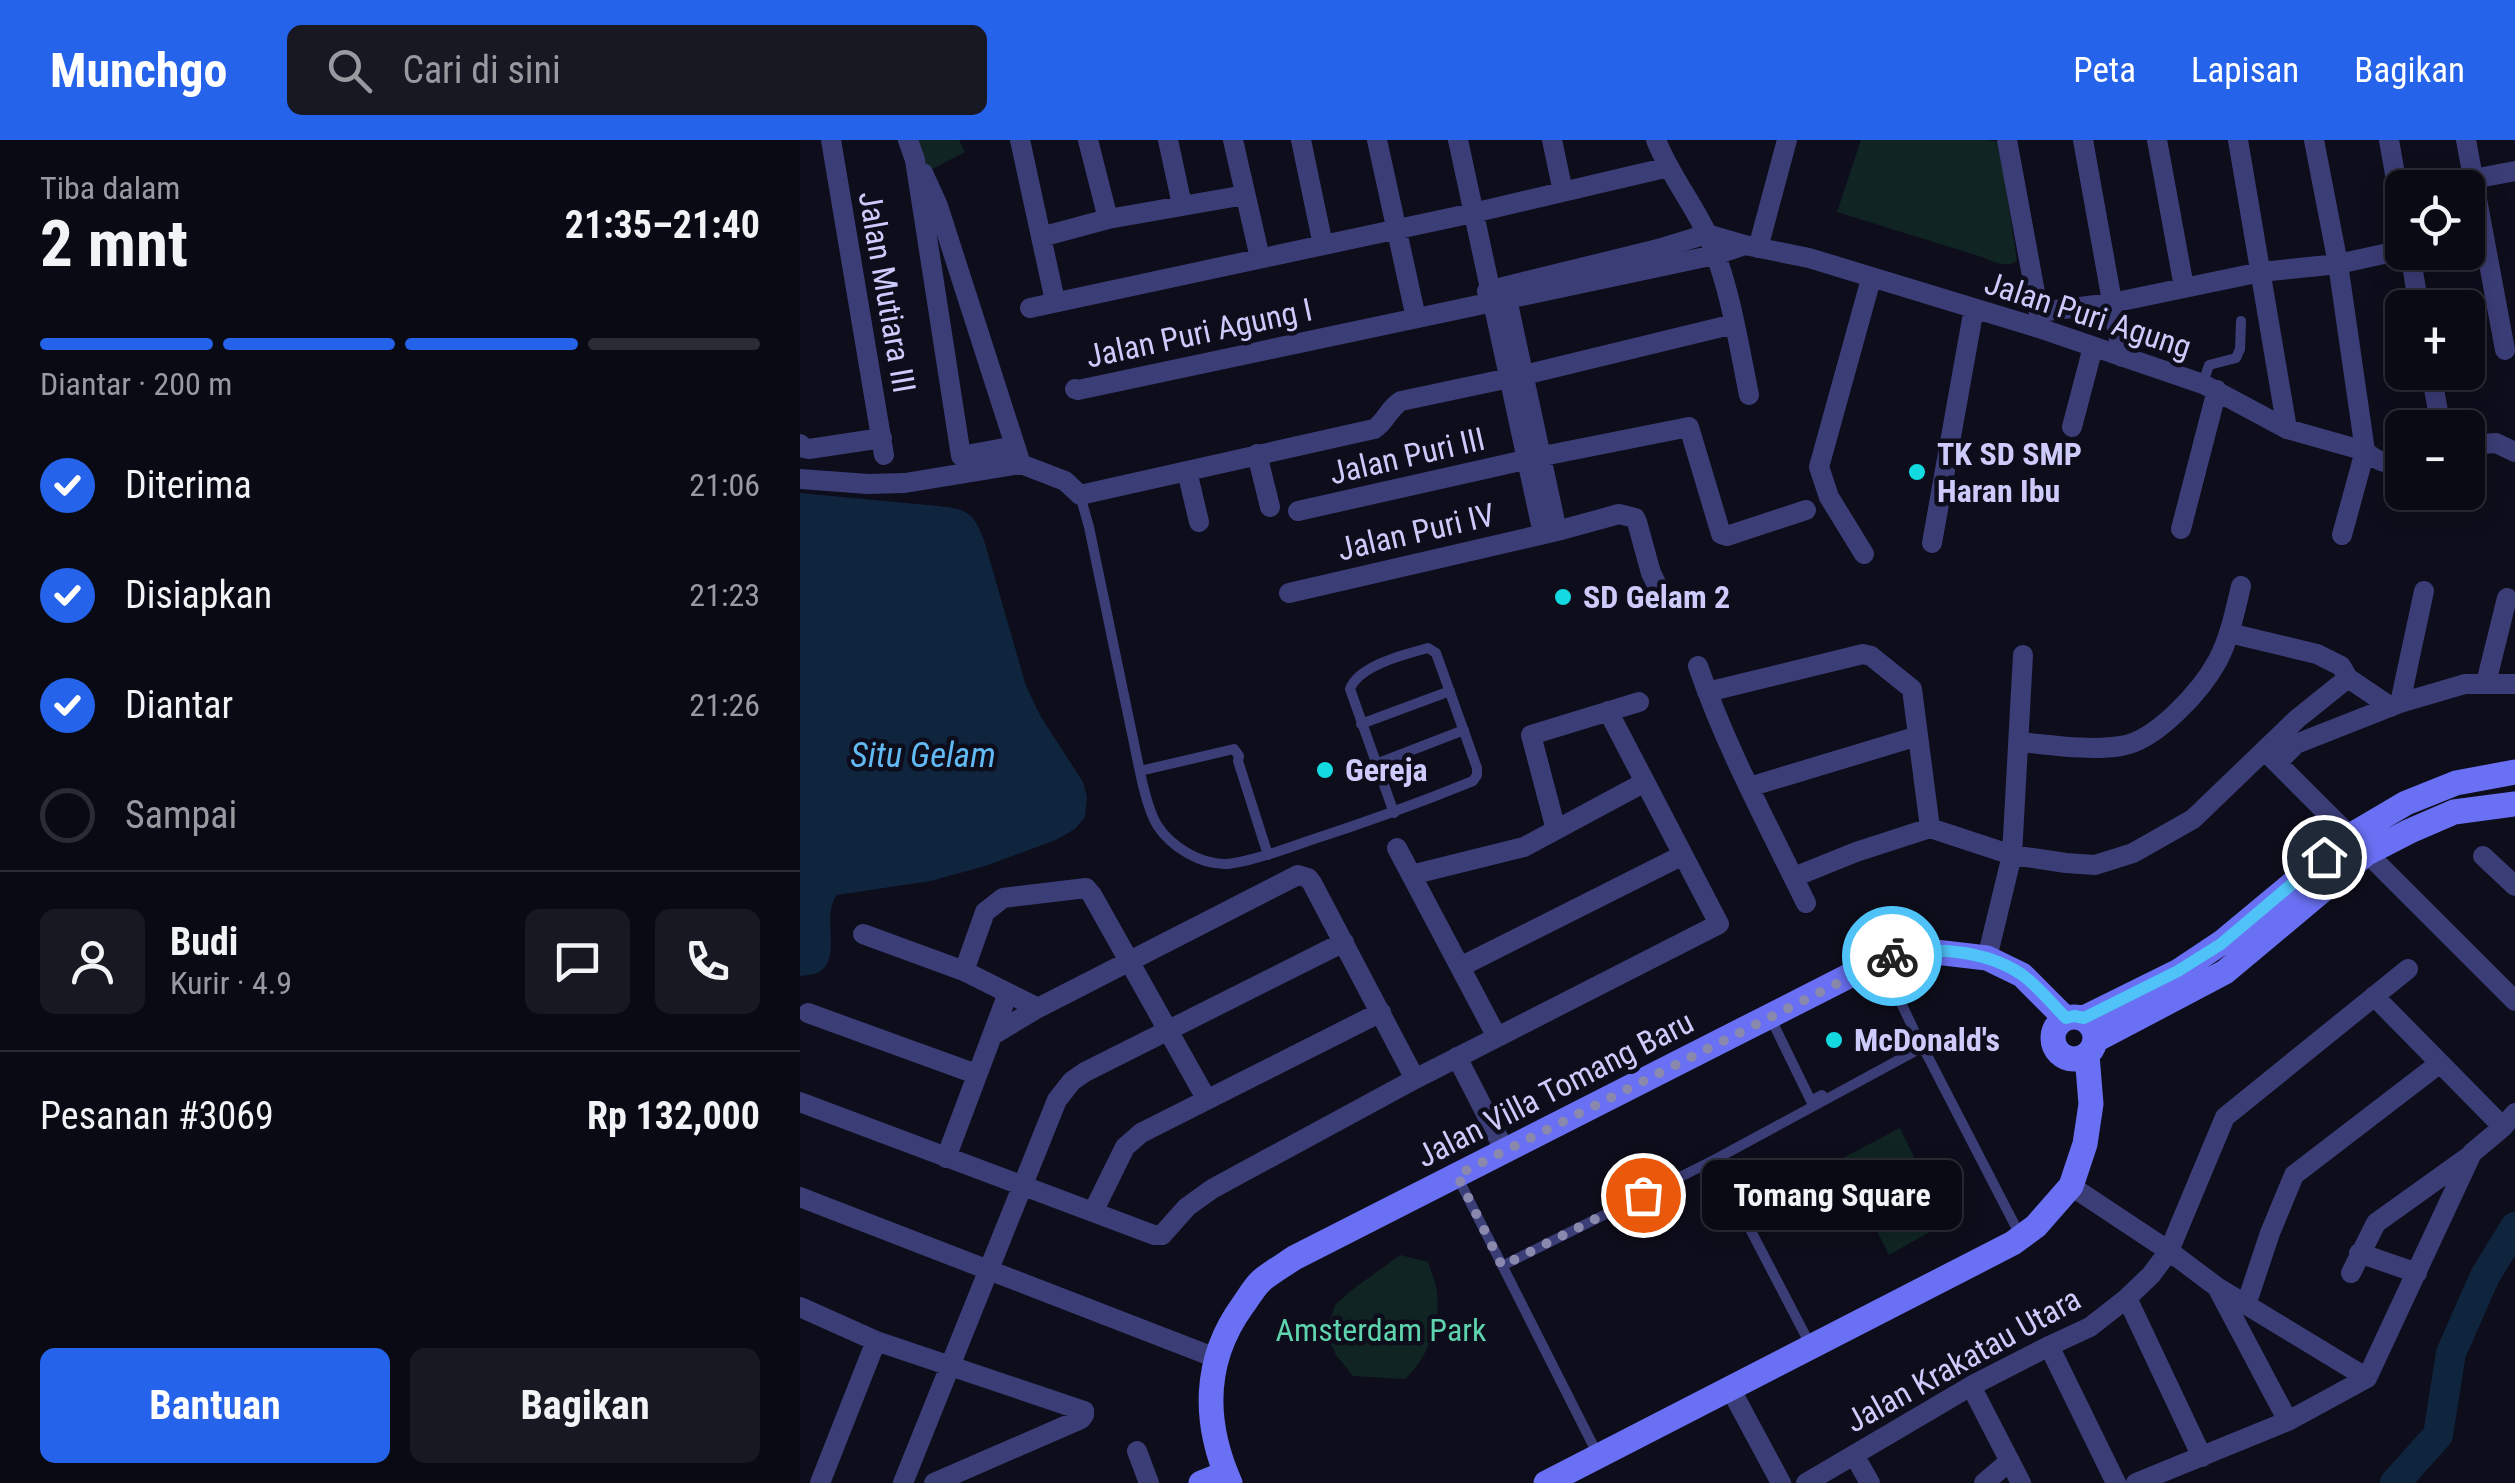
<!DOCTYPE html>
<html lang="id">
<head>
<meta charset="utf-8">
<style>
  :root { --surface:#0a0a14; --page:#181822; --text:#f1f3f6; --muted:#999aa0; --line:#2a2b34; --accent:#2563eb }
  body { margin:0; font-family:"Roboto Condensed",sans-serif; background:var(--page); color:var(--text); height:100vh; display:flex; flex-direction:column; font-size:38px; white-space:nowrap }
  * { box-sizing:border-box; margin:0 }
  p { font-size:32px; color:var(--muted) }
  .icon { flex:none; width:55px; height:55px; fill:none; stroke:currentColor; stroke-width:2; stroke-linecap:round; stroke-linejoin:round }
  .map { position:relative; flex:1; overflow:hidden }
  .drawer { display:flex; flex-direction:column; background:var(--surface); width:800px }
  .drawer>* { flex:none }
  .tools { position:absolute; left:1585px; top:30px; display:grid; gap:20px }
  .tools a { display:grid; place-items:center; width:100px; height:100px; border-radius:15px; background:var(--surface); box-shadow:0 5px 25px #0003,0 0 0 2px var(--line); font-size:50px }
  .pin { position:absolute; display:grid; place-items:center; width:85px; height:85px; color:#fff; margin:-42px; border:5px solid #fff; border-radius:50%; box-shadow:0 2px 10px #0007 }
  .courier { position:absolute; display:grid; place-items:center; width:100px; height:100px; margin:-50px; border:8px solid #4fc3f7; border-radius:50%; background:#fff; color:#222; box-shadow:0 2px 12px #0007 }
  .bubble { position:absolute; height:70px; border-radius:15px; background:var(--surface); box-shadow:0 5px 25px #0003,0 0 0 2px var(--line); font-size:32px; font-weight:700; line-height:70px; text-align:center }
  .overview em { font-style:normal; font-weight:700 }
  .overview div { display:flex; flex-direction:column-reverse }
  .overview { display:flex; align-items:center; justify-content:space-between; height:170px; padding:0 40px }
  h1 { font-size:65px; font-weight:700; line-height:75px }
  .bar { display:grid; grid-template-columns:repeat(4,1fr); gap:15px 10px; align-content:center; height:120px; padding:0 40px }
  .bar i { height:12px; border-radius:8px; background:var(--line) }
  .bar .active { background:var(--accent) }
  .bar p { grid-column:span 4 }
  .line { display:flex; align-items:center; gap:25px; padding:0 40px; border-top:2px solid var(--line) }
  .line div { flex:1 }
  .round { display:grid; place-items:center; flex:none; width:105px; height:105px; border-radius:15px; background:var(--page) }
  ol { padding:0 40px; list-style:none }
  li { display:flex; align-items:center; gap:30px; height:110px }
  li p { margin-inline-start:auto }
  li .icon { padding:10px; border-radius:50%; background:var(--accent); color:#fff; stroke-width:4 }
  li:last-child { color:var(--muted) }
  li i { width:55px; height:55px; border:5px solid var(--line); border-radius:50% }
  .cta { display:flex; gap:20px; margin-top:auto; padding:20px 40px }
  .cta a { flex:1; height:115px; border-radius:15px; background:var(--accent); color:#fff; font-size:40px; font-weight:700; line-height:115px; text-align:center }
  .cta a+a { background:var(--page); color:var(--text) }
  header { display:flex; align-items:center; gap:60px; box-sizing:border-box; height:140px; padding:0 50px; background:var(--accent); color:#fff }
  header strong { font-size:48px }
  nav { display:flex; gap:55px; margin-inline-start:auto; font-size:35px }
  .search { width:700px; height:90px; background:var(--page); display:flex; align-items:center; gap:25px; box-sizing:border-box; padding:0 35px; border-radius:15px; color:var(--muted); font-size:38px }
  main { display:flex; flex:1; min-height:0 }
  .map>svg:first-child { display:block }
</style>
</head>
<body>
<header>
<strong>Munchgo</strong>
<div class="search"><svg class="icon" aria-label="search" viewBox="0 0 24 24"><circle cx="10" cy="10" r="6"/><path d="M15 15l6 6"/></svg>Cari di sini</div>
<nav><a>Peta</a><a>Lapisan</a><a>Bagikan</a></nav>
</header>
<main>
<section class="drawer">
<div class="overview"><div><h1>2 mnt</h1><p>Tiba dalam</p></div><em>21:35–21:40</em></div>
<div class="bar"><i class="active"></i><i class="active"></i><i class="active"></i><i></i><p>Diantar · 200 m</p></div>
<ol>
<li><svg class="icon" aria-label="check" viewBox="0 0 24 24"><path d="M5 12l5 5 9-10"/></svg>Diterima<p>21:06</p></li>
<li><svg class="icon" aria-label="check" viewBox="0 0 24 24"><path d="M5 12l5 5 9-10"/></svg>Disiapkan<p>21:23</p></li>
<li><svg class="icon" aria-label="check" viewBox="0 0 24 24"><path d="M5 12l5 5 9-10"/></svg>Diantar<p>21:26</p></li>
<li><i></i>Sampai</li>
</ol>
<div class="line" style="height:180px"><a class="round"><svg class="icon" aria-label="person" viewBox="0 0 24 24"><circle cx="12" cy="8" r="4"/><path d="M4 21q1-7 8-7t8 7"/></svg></a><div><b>Budi</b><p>Kurir · 4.9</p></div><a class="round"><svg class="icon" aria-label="chat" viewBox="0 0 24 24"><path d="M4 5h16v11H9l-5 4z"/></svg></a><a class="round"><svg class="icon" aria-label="phone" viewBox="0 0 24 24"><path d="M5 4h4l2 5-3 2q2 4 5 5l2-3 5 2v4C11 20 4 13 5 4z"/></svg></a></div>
<div class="line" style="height:130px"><div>Pesanan #3069</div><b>Rp 132,000</b></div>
<div class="cta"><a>Bantuan</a><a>Bagikan</a></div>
</section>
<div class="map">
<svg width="1715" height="1343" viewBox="0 0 1715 1343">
  <rect width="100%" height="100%" fill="#0e0d1b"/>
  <path fill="#102523" d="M109 0H159L165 12 121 35Z
    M1061 0H1187L1199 2 1217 121C1206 128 1193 122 1182 117L1037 72Z
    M1100 988 1146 1083 1089 1115 1041 1019Z
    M600 1115 628 1122C631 1132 636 1142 637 1152 641 1183 628 1218 605 1239L553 1236 536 1215 526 1193 535 1165 552 1150Z"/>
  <path fill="#0f243d" d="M0 353 138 366C166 369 173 371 184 400L226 546 241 577 283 642 287 657 285 677 275 689 256 700 185 726 131 741 37 755C20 775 44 821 17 833 12 835 6 835 0 836Z"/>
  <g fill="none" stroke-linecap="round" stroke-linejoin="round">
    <path stroke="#0f243d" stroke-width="30" d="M1595 1343 1638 1295 1651 1213 1685 1136 1715 1087"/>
    <path stroke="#3b3d77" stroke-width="10" d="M1403 243 1409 225 1436 218 1440 209 1441 181
      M280 355 289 387C303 455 317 522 331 589 337 615 344 663 357 685 371 707 401 725 427 724 450 722 486 709 508 701 564 683 619 663 673 641L677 635V628L636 513 628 508C605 514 558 526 550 549L594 673
      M561 584 650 551
      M576 624 664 590
      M340 631 434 609 439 616 438 621 468 715
      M1081 821 1123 909
      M971 879 1011 961 1022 955
      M914 1020 1011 1206
      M657 1036 798 1315
      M702 1126 914 1020 1119 909 1126 913 1220 1095"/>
    <path stroke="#3b3d77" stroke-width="20" d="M31 0 84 315
      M108 0 115 20 161 316 215 306
      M220 0 255 161
      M288 0 308 79
      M368 0 382 65
      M433 0 460 118
      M501 0 523 105
      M577 0 616 178
      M658 0 743 394
      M752 0 763 52
      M856 0C869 34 893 63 908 96 929 141 939 206 949 255
      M1207 0 1241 185
      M1283 0 1322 217
      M1357 0 1384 147
      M1438 0 1487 289
      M1514 0 1538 124 1565 311 1542 395
      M1589 0 1602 74
      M1666 0 1705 210
      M123 33 138 66 219 318
      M1673 39 1715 31
      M907 94 945 105 1009 118 1242 189 1403 244 1487 289 1565 311C1577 322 1587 323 1602 325
      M241 97 308 79 445 55
      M958 108 987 0
      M1610 112 1619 168
      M687 151 858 109 907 94
      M230 168 673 73 869 27
      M709 168 757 391
      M1239 172 1312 163 1461 132 1538 124 1602 110
      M1631 232 1641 288
      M275 249 278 250 915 115 945 105
      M1272 287 1293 207
      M0 304 4 308 9 309 82 298
      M1668 305 1696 303 1715 312
      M457 314 470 367
      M387 331 399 382
      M0 339 68 344 105 343 221 324 265 341 280 355 574 289C586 282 587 270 601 261L724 235 934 184
      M498 371 743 316 889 287 921 394 927 396 1006 370
      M1381 389 1417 250
      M1132 403 1174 168
      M1064 414 1029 357 1019 327 1071 139
      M489 453 757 391 819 374 835 378 837 382 851 433 858 447
      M1429 493 1517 514 1541 526 1548 538 1591 567
      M898 526C926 608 968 685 1006 763
      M1686 543 1707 458
      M907 552 1063 514 1071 516 1112 549 1130 688
      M1600 563 1624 451
      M1220 602C1252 605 1289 611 1321 606 1356 601 1402 550 1418 520 1430 497 1435 471 1441 446
      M1465 611 1715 861
      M1477 623 1496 604 1600 563 1665 544H1715
      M949 647 1118 596
      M756 690 731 595 839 562
      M597 708 697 897
      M1683 716 1715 746
      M611 735 724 707 845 642
      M994 737 1056 712 1130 688 1212 715 1266 723 1295 725 1333 713 1393 679 1497 579 1548 538
      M63 794 164 831 238 868
      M1187 818 1212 715 1223 515
      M660 827 883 715
      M164 831 185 772 203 758 286 748 292 755 407 960
      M1574 856 1703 987
      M8 873 176 934
      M193 895 238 868 498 735 508 738 512 743 615 939
      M657 917 705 1011
      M0 962 354 1095H362L387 1067 412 1049 615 939 919 784 808 571
      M146 1018 208 853
      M1271 1046 1369 1111 1417 1147 1567 1238
      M0 1057 416 1218
      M293 1072 325 1007 341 993 581 872
      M1559 1113 1617 1133
      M1551 1133 1576 1083 1671 1015
      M1417 1147 1488 1281
      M1327 1158 1402 1317
      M1447 1162 1470 1093 1494 1035 1640 923
      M0 1167 76 1201 284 1271V1275L281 1279 134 1343
      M1249 1206 1316 1343
      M1171 1246 1221 1343
      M930 1248 981 1343
      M337 1311 349 1343
      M1054 1315 1070 1343
      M20 1343 76 1201
      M103 1343 257 960 272 941 285 932 544 802
      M1006 1343 1171 1246 1249 1206 1290 1187 1327 1158 1351 1135 1369 1111 1425 977 1608 829
      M1184 1343 1210 1321
      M1336 1343 1488 1281 1567 1238 1672 1013 1703 987 1715 973"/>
    <path stroke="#6a70f3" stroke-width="25" d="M1253 898a21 21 0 1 1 42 0a21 21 0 1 1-42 0Z
      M1284 878 1379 831 1421 803 1550 696 1606 663 1656 643 1715 632
      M1296 900 1425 832 1567 713 1610 691 1654 672 1715 664
      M401 1343 426 1333
      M430 1343C403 1282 403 1220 443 1165 449 1157 454 1147 462 1140 472 1132 484 1125 494 1118L1088 816 1118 810 1187 818 1222 835 1265 878
      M746 1343 1213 1103 1236 1086 1271 1046 1285 1004 1291 964 1287 915"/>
  </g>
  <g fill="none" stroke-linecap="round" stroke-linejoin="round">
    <path stroke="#8a88ad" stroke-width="10" stroke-dasharray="0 18" d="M843 1055 702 1126 657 1035 1092 816"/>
    <path stroke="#4fc3f7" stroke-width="12" d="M1092 816C1133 806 1185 810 1221 834 1237 845 1252 864 1266 878L1274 876 1284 878 1378 831 1421 804 1524 717"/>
  </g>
  <g fill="#12dae0" stroke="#0e0d1b" stroke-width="4">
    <circle cx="1117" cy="332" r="10"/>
    <circle cx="763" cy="457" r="10"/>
    <circle cx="525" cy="630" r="10"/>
    <circle cx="1034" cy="900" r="10"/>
  </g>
  <g text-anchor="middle" stroke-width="9" stroke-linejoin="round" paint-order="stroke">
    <g font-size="32" fill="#cdcbfb" stroke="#0e0d1b">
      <text transform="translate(87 152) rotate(80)" y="11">Jalan Mutiara III</text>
      <text transform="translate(1288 175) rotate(18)" y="11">Jalan Puri Agung</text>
      <text transform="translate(399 193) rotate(-12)" y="11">Jalan Puri Agung I</text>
      <text transform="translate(607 316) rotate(-13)" y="11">Jalan Puri III</text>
      <text transform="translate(616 392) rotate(-13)" y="11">Jalan Puri IV</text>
      <text transform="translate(755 949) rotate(-27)" y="11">Jalan Villa Tomang Baru</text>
      <text transform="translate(1163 1220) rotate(-29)" y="11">Jalan Krakatau Utara</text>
    </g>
    <g font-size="32" font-weight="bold" fill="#cdcbfb" stroke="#0e0d1b" text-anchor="start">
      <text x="1137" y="325">TK SD SMP<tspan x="1137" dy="37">Haran Ibu</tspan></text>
      <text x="783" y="468">SD Gelam 2</text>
      <text x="545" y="641">Gereja</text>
      <text x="1054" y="911">McDonald's</text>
    </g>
    <g font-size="32" fill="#5ed4ae" stroke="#0e0d1b">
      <text x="581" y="1201">Amsterdam Park</text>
    </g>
    <g font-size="35" font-style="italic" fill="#61baf3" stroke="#0e0d1b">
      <text x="123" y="627">Situ Gelam</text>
    </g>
  </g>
</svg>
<div class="tools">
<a><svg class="icon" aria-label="locate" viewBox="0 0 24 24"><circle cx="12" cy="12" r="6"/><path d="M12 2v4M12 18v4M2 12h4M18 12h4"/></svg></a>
<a>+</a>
<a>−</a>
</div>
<div class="pin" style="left:843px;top:1055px;background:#ea580c"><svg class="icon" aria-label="bag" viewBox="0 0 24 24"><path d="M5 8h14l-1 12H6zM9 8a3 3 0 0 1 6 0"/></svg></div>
<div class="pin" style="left:1524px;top:717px;background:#1f2937"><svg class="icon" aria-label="home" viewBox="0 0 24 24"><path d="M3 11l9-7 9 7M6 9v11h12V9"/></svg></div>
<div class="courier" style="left:1092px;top:816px"><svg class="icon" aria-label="bike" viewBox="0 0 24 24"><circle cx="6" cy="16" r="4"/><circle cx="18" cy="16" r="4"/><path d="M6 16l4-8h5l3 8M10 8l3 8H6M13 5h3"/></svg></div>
<div class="bubble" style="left:902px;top:1020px;width:260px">Tomang Square</div>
</div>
</main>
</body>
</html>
